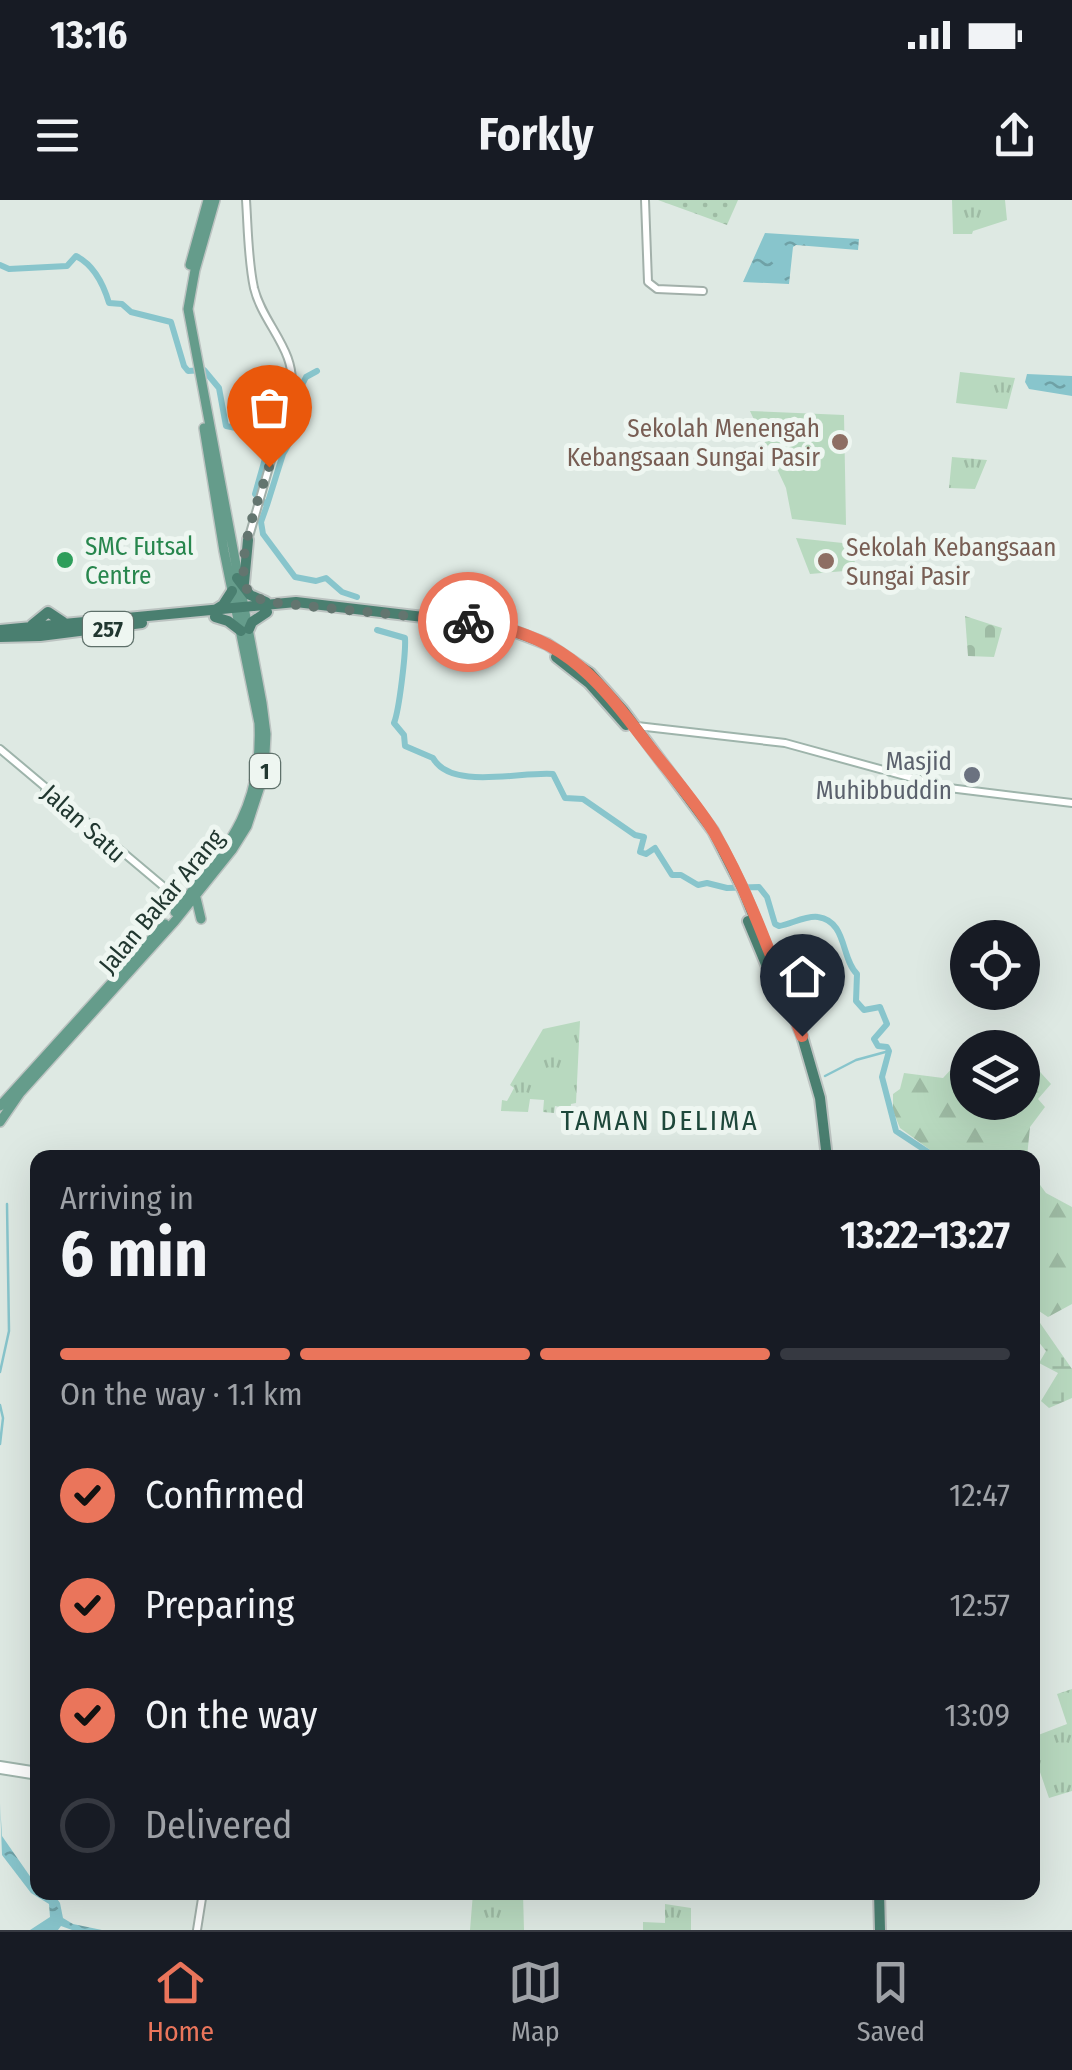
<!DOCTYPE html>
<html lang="en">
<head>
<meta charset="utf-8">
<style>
  :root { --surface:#171b24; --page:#242831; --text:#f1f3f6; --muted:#9ea1a6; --line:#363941; --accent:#ea755b }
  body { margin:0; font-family:"Fira Sans Condensed",sans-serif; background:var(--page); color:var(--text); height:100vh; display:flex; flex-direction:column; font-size:38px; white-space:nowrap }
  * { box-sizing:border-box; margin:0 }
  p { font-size:32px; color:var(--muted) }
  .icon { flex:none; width:55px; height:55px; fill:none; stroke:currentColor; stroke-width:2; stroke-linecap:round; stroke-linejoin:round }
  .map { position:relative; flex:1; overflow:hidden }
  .panel { position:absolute; left:30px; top:950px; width:1010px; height:750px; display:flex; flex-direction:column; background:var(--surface); border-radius:20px; box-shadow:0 10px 40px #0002 }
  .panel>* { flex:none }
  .fabs { position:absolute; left:950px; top:720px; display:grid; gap:20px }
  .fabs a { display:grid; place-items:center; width:90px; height:90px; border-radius:50%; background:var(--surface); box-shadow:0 10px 40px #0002; font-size:50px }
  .pin { position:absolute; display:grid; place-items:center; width:85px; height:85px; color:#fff; margin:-102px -42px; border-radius:50% 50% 50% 0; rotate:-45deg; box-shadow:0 0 10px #0007 }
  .pin .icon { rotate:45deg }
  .courier { position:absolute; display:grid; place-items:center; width:100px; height:100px; margin:-50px; border:8px solid #ea755b; border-radius:50%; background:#fff; color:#222; box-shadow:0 2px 12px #0007 }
  .overview em { font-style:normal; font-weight:700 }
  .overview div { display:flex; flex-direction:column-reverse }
  .overview { display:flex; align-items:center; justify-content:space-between; height:170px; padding:0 30px }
  h1 { font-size:65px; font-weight:700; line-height:75px }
  .bar { display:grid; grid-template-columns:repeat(4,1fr); gap:15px 10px; align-content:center; height:120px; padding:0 30px }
  .bar i { height:12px; border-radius:8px; background:var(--line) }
  .bar .active { background:var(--accent) }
  .bar p { grid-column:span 4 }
  ol { padding:0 30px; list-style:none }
  li { display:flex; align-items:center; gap:30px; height:110px }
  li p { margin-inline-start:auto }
  li .icon { padding:10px; border-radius:50%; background:var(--accent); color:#111; stroke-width:4 }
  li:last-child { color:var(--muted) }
  li i { width:55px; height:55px; border:5px solid var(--line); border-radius:50% }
  .status { display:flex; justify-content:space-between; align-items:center; height:70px; padding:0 50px; background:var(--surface); direction:ltr }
  .status svg { height:28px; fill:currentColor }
  header { display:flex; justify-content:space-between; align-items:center; height:130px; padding:0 30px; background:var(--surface); font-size:45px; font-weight:700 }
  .menu { display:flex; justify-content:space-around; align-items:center; height:140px; border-top:2px solid var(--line); background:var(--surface); font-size:28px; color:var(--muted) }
  .menu a { display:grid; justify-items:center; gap:5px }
  .menu .active { color:var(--accent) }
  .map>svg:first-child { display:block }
</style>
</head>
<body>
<div class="status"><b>13:16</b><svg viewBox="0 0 49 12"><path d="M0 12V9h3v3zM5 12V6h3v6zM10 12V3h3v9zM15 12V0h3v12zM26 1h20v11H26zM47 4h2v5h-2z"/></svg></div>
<header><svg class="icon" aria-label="menu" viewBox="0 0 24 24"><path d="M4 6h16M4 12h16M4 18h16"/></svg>Forkly<svg class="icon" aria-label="share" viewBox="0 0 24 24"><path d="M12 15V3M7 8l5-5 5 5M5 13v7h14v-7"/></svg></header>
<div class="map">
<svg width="1072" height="1730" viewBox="0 0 1072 1730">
  <defs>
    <pattern id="grass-dots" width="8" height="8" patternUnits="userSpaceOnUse" patternTransform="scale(2.5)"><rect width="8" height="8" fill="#b8d9bf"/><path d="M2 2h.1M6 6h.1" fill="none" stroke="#9ebba4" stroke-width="1.8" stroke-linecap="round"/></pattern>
    <pattern id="forest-firs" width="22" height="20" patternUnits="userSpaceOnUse" patternTransform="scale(2.5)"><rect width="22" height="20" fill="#b8d9bf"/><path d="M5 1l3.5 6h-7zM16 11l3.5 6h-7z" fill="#9ebba4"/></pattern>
    <pattern id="wetland-marsh" width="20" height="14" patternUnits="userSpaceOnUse" patternTransform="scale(2.5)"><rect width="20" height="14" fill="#b8d9bf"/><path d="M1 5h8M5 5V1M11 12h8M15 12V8" fill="none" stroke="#9ebba4"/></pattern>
    <pattern id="cemetery-stones" width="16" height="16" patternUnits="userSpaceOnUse" patternTransform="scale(2.5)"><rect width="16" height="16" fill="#b8d9bf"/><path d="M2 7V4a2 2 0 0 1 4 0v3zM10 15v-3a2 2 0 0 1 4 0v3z" fill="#9ebba4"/></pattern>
    <pattern id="park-tufts" width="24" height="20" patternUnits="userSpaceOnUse" patternTransform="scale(2.5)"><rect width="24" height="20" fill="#b8d9bf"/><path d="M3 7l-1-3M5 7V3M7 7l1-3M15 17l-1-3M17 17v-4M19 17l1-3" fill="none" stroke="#9ebba4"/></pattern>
    <pattern id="water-ripples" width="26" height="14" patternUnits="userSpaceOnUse" patternTransform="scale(2.5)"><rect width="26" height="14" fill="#88c5cc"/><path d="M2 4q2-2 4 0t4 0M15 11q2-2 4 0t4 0" fill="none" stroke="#6fa1a6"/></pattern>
  </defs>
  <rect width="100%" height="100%" fill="#dee9e3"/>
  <path fill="url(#grass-dots)" d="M658 0H738L727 25Z"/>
  <path fill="url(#forest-firs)" d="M967 852 968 902H1022L1023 853 1051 884 1038 899 1045 907 1030 927 1027 957H940L900 928 893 911V894L900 889 904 873 943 878Z
    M1032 974 1046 993 1072 1007V1104L1048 1117 1033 1107Z"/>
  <path fill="url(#wetland-marsh)" d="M1032 1119 1038 1120 1072 1169V1198L1049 1208 1041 1201 1058 1173 1039 1163 1046 1151 1033 1135Z"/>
  <path fill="url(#cemetery-stones)" d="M965 416 1002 428 994 457 968 456Z"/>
  <path fill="url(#park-tufts)" d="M952 0H1005L1007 20 973 31 972 34H953Z
    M960 172 1015 178 1007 209 956 203Z
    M952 257 987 260 975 289 949 288Z
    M580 821 576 903 571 904 570 913H560V907L555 906 554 913 543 912 544 900 530 899 528 912 501 911 502 900 507 901 514 888 510 885 543 829Z
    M1072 1489V1591L1049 1598 1033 1552V1537L1067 1524 1057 1494Z
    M473 1693H523L524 1730H470Z
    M665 1704 691 1708V1730H643V1722L665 1723Z"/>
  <path fill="#b8d9bf" d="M750 211 844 215 846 325 792 319 786 288Z
    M796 338 852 344 856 370 810 374Z"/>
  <path fill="url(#water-ripples)" d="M765 33 859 39 858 50 796 45 793 47 789 84 743 82Z
    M1027 174 1072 176V196L1029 189 1025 182Z
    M0 1603 2 1636 34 1682 37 1683 38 1692 53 1693 60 1703 63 1718 73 1724 102 1730H72L61 1726 58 1730H30L50 1717 49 1704 31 1693 2 1655Z"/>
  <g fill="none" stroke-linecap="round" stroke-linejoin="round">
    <path stroke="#88c5cc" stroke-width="2.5" d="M825 876 856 860 889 851
      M0 1172 9 1131 7 1004
      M0 1205 3 1218 0 1244"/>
    <path stroke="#88c5cc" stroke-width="6" d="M0 65 9 69 67 66 76 56C94 65 104 86 109 103L122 104 131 112 171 122 184 166 188 171 204 170 219 188 226 226 266 234 270 241 255 294 267 305 261 322 263 334 295 377 316 381 326 378 342 392 357 397
      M267 305 283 254 293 237 302 185 306 177 317 171
      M377 430 405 438C406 453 399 511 394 523L404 535 405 546 433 558C451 591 523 571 553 574L565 598 583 599 635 635 644 637 640 652 646 654 655 648 672 675H681L698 685 707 683 727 688 759 687 767 697 775 724 779 726C791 724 807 715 818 717 847 721 841 759 857 774L856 801 864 810 880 807 887 824 874 839 878 846 887 847 889 851 882 877 896 931 937 958"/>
    <defs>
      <path id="tertiary" d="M246 0C248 29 248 60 254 88 263 125 298 151 291 191L248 340
        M645 0 648 82 657 89 703 91
        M197 1730 203 1692"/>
      <path id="secondary" d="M637 526 785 543 949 588 1072 603
        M0 549 182 702
        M45 590 118 654
        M0 1565 38 1571
        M0 1570 38 1576"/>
      <path id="primary" d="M190 65 208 0
        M196 698 201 719
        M175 712C227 648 263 611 259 523L224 351 204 228
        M0 906 165 724
        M0 922 20 893 175 721 232 650 247 626 264 574 266 534 262 503 188 109 195 70 215 0"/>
      <path id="trunk" d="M237 378 250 395 266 402
        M244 383 248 340
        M215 410 223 405 232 391
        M215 417 228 421 241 431
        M32 425 48 412 63 422
        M249 429 252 422 267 412
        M0 430 296 402 500 426 547 444 590 473 623 510 713 631 743 690 802 836 820 898 827 958
        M0 437 40 436 142 423
        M556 457 589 483 626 525
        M748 721 778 793
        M879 1692 880 1730"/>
    </defs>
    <use href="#tertiary" stroke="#a2b0aa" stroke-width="10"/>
    <use href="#secondary" stroke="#9eb4ab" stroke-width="10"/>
    <use href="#primary" stroke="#bcc3c1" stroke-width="12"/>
    <use href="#trunk" stroke="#bcc3c1" stroke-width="14"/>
    <use href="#tertiary" stroke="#fff" stroke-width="6"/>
    <use href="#secondary" stroke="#fff" stroke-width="6"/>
    <use href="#primary" stroke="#659c8b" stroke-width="9"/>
    <use href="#trunk" stroke="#4a7f70" stroke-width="10"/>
  </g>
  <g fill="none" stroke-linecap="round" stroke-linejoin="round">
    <path stroke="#63756f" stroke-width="10" stroke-dasharray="0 18" d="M269 267C259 298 231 367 250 395L267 402 468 422"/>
    <path stroke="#ea755b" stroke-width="12" d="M468 422C558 432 593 472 645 541 668 571 694 600 714 632 751 695 775 768 802 836"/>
  </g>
  <g fill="#8d6e63" stroke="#eef6f1" stroke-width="4">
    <circle cx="840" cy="242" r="10"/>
    <circle cx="826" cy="361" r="10"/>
  </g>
  <circle fill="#2e9e5b" stroke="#eef6f1" stroke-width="4" cx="65" cy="360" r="10"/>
  <circle fill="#6b7280" stroke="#eef6f1" stroke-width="4" cx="972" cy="575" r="10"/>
  <g text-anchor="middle" stroke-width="10" stroke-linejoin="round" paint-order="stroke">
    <g fill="#eef6f1" stroke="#5e706a" stroke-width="2.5">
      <rect x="83" y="412" width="50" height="34" rx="8"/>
      <rect x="250" y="554" width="30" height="34" rx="8"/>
    </g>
    <g font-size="22" font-weight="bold" fill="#213730">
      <text x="108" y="437">257</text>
      <text x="265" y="579">1</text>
    </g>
    <g font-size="25" fill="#785e54" stroke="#eef6f1" text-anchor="end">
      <text x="820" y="237">Sekolah Menengah<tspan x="820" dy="29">Kebangsaan Sungai Pasir</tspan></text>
      <text x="846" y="356" text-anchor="start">Sekolah Kebangsaan<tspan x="846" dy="29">Sungai Pasir</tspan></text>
    </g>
    <g font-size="25" fill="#27864d" stroke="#eef6f1" text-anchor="start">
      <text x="85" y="355">SMC Futsal<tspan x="85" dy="29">Centre</tspan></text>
    </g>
    <g font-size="25" fill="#5b616d" stroke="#eef6f1" text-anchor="end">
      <text x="952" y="570">Masjid<tspan x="952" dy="29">Muhibbuddin</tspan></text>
    </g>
    <g font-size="25" fill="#213730" stroke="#eef6f1">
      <text transform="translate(84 623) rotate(42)" y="9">Jalan Satu</text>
      <text transform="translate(161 701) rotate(-50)" y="9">Jalan Bakar Arang</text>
    </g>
    <g font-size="28" letter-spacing="2.5" fill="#1e483b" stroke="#eef6f1">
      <text x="660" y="930">TAMAN DELIMA</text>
    </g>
  </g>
</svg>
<div class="fabs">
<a><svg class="icon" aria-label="locate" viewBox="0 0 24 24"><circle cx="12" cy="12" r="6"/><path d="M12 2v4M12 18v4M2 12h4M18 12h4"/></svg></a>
<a><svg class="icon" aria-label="layers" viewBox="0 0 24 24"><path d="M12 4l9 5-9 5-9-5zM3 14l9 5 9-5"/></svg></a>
</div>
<div class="pin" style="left:269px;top:267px;background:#ea580c"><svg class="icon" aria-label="bag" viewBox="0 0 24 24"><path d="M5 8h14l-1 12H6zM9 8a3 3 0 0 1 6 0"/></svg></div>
<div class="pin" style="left:802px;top:836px;background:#1f2937"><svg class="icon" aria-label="home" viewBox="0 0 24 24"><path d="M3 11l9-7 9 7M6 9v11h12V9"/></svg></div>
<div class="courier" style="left:468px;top:422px"><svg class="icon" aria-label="bike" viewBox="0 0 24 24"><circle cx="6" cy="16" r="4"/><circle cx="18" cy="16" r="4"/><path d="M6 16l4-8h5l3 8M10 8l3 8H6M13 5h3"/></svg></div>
<section class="panel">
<div class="overview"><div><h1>6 min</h1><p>Arriving in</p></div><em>13:22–13:27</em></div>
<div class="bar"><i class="active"></i><i class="active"></i><i class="active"></i><i></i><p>On the way · 1.1 km</p></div>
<ol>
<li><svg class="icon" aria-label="check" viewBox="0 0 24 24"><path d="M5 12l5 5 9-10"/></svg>Confirmed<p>12:47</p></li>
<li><svg class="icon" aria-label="check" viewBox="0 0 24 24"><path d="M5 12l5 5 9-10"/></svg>Preparing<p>12:57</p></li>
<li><svg class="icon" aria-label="check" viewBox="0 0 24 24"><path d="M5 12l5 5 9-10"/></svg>On the way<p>13:09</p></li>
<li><i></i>Delivered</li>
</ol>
</section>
</div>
<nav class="menu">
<a class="active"><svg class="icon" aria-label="home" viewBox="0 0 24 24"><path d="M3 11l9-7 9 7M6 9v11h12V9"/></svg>Home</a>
<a><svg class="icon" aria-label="map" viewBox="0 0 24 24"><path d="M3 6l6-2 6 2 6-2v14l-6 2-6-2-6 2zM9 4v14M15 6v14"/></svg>Map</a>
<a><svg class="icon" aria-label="saved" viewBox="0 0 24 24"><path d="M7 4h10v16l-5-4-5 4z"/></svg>Saved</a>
</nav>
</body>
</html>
